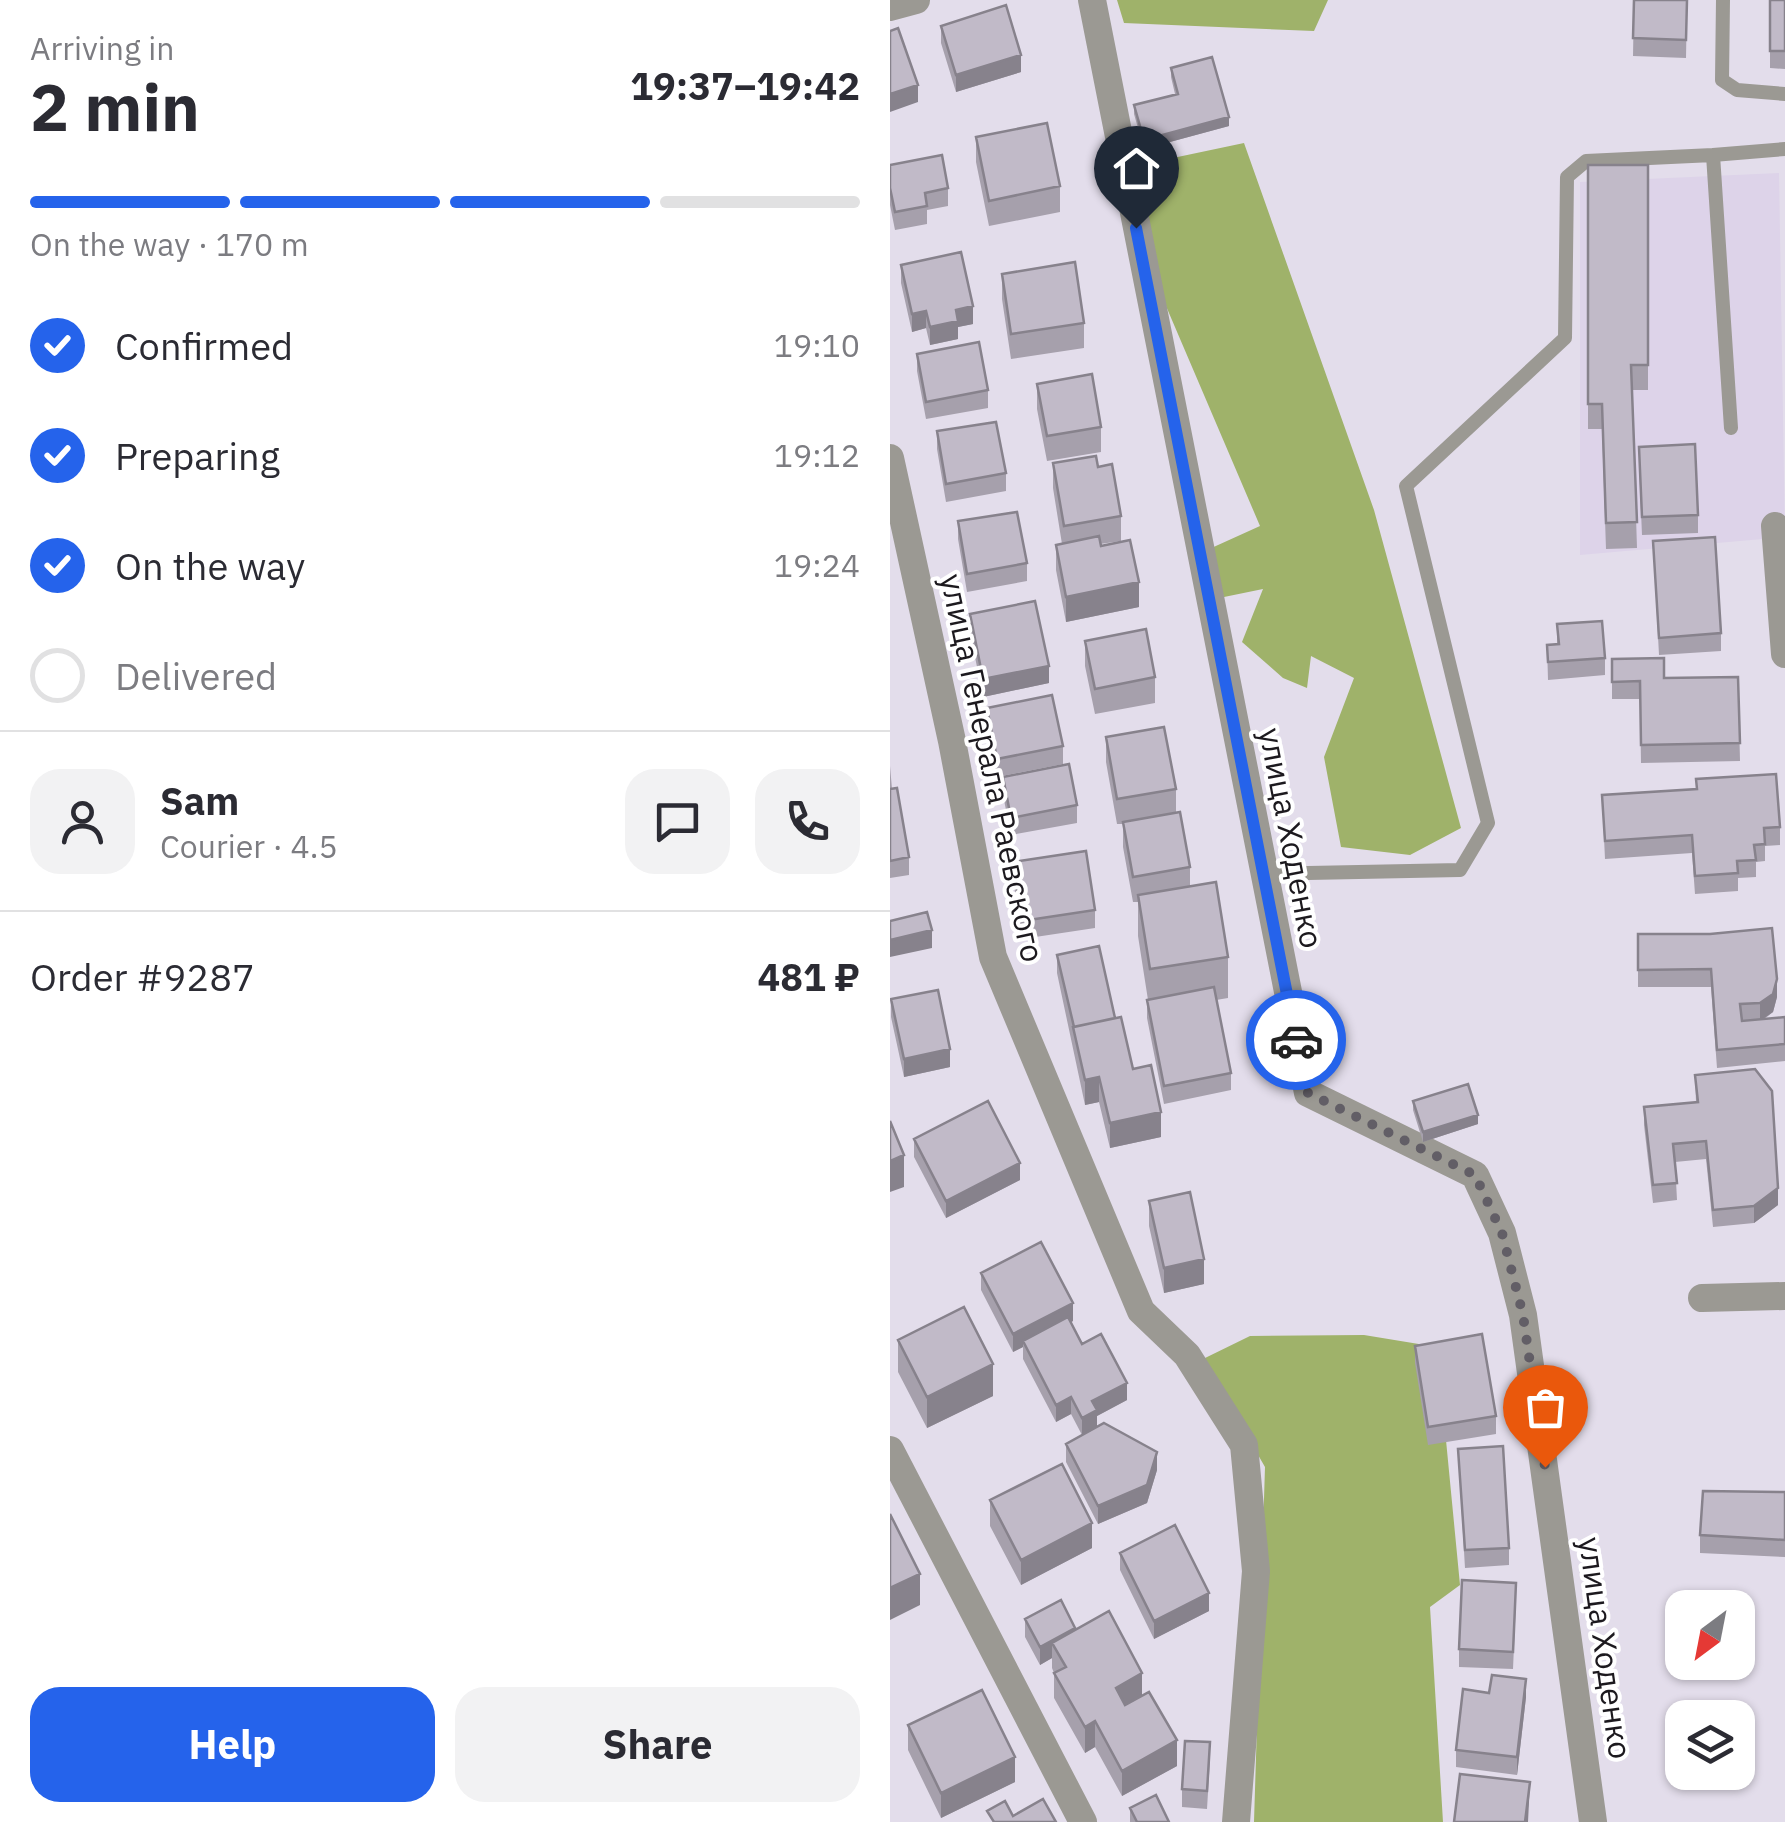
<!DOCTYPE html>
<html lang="en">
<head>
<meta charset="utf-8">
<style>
  :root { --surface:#fff; --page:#f2f2f3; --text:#2b2b33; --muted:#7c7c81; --line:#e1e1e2; --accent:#2563eb }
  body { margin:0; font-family:"IBM Plex Sans",sans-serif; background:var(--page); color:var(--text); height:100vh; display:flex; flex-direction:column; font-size:38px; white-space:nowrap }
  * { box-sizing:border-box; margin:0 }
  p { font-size:32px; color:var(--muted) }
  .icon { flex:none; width:55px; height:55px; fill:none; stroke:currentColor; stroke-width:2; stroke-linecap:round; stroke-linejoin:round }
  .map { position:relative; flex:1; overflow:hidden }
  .side { display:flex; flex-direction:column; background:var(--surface); width:890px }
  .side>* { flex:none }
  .needle { width:65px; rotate:212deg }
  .buttons { position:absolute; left:775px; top:1590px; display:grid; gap:20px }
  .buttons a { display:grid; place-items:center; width:90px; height:90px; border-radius:20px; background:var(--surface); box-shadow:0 2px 8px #0004; font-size:50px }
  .pin { position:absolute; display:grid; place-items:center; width:85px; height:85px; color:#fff; margin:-102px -42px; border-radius:50% 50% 50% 0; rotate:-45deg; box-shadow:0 0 10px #0007 }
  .pin .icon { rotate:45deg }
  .courier { position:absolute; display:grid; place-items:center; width:100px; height:100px; margin:-50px; border:8px solid #2563eb; border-radius:50%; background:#fff; color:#222; box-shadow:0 2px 12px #0007 }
  .head em { font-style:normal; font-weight:800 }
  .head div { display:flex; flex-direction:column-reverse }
  .head { display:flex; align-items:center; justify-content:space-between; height:170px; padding:0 30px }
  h1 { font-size:65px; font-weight:800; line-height:75px }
  .bar { display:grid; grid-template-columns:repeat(4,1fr); gap:15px 10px; align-content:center; height:120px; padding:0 30px }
  .bar i { height:12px; border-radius:8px; background:var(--line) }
  .bar .selected { background:var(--accent) }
  .bar p { grid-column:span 4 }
  .line { display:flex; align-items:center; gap:25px; padding:0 30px; border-top:2px solid var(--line) }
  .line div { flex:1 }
  .round { display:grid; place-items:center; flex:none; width:105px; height:105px; border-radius:30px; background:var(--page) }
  ol { padding:0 30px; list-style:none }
  li { display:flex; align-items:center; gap:30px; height:110px }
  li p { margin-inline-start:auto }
  li .icon { padding:10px; border-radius:50%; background:var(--accent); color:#fff; stroke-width:4 }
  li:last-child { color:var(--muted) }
  li i { width:55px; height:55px; border:5px solid var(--line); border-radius:50% }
  .button { display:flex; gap:20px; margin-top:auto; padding:20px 30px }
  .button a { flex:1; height:115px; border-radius:30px; background:var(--accent); color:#fff; font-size:40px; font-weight:800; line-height:115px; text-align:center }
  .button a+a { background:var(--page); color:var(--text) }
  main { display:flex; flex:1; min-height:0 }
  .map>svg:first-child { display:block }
</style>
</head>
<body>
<main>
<section class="side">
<div class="head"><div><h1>2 min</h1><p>Arriving in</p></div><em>19:37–19:42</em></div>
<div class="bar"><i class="selected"></i><i class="selected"></i><i class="selected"></i><i></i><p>On the way · 170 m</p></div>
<ol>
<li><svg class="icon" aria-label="check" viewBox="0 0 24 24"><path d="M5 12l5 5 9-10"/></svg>Confirmed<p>19:10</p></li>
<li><svg class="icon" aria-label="check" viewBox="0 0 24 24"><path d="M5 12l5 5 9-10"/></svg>Preparing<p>19:12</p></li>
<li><svg class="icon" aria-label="check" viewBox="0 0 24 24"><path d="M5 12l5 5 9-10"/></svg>On the way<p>19:24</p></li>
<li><i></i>Delivered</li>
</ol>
<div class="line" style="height:180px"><a class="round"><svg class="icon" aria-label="person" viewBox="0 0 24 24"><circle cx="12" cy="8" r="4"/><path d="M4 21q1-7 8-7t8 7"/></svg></a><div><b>Sam</b><p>Courier · 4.5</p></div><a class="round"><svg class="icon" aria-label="chat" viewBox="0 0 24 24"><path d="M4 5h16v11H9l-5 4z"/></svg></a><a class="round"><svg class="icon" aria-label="phone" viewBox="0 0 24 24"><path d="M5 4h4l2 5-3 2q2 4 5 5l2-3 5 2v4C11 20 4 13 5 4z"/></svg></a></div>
<div class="line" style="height:130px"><div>Order #9287</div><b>481 ₽</b></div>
<div class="button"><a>Help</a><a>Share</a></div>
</section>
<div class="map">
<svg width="895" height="1822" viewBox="0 0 895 1822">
  <rect width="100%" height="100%" fill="#e3ddeb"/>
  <path fill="#ddd3e9" d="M889 173 895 537 690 555V182Z"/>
  <path fill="#9fb26a" d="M227 0H438L424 31 234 23Z
    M354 143 484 510 571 828 520 855 451 847 434 757 464 678 421 656 417 688 393 678 352 642 373 589 334 597 317 550 370 526 267 285 245 166Z
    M474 1335 547 1347 570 1585 540 1607 553 1822H364L375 1467 313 1359 360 1336Z"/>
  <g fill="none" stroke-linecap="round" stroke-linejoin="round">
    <path stroke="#9b9993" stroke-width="14" d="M833 0 832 80 847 90 895 94
      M841 428 823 155 895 149
      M373 874 570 870 598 823 516 486 675 338 677 177 696 161 823 155"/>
    <path stroke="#9b9993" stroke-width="28" d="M202 0 418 1093 585 1175 612 1233 633 1315 703 1822
      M0 7 26 0
      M0 458 62 741 103 957 251 1311 297 1355 354 1445 366 1571 346 1822
      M885 526 895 654
      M812 1298 895 1296
      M0 1450 193 1822"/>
  </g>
  <path fill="#a6a0ac" d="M744 0H797L796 58 743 56Z
    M880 0H895V69L880 68Z
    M51 26 131 72 66 92 51 43Z
    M281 68 339 126 254 149 244 114V105L285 94 281 77Z
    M86 137 170 186V212L99 226 86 162Z
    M0 165 58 188V206L37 210V224L5 230 0 205Z
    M698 165H758V390H742L747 548 716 549 712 429H698Z
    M11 265 83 324 68 327V339L40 345 36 328 22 332 11 283Z
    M112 274 194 323V348L121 359 112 299Z
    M27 354 98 390V408L36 419 27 371Z
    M147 384 211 427V452L157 461 147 409Z
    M47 431 116 473V491L56 502 47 449Z
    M163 463 208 467 231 516V541L210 544 211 546 249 607 176 622 166 570V545L172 544 163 488Z
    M749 464 808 515V533L752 535Z
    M68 521 137 563V581L77 592 68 539Z
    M763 541 831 633V651L769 655Z
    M80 614 159 683 93 697 80 632Z
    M667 624 715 658V675L658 680 657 645 667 644Z
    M195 641 265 677V703L205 714 195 666Z
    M722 659 774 678 848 677 850 761 751 763 750 699H722Z
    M97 708 173 746V764L107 777 97 726Z
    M216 737 286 789V812L300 867V886L338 957V998L326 1000 341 1073V1090L274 1104 257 1018V1000H258L248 936V902H243L233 847V824H227L216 762Z
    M0 766 2 789 19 857V875L0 878Z
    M113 777 187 805V823L121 835 113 795Z
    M712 795 890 827V845L875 846V861L866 862V877L848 878V891L805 894 802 853 715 859Z
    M123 862 205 910V928L132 939 123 879Z
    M748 934 887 997 883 1012 873 1020 895 1017V1061L827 1068 821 987H748Z
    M167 955 225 1018 243 1069 271 1137 220 1148 209 1102 195 1105 167 973Z
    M1 999 60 1067 14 1077 1 1017Z
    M805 1075 888 1205 864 1223 823 1227 816 1159 785 1162 787 1200 763 1203 754 1125V1107L806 1102Z
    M523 1101 588 1124 533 1142 523 1110Z
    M24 1139 130 1180 56 1218 24 1157Z
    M259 1201 314 1284 274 1293 259 1226Z
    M91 1273 183 1321 181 1322 192 1344 237 1400 207 1416V1427L267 1470 257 1503 208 1524 176 1462V1444L192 1435 181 1414 166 1422 133 1359V1347L123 1352 91 1290Z
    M8 1340 103 1396 37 1428 8 1372Z
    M525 1346 606 1416V1434L538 1445 525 1363Z
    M568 1449 619 1548V1565L575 1568Z
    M895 1492V1557L810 1553V1535Z
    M100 1500 202 1548 131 1585 100 1526Z
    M230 1553 319 1611 264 1639 230 1570Z
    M626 1601 623 1669 569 1667V1649Z
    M135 1619 185 1630 252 1695 287 1766 232 1796 205 1747 195 1753 164 1698V1673L162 1668V1658L150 1665 135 1637Z
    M599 1693 636 1697 627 1775 566 1767V1750Z
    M18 1725 125 1782 51 1818 18 1750Z
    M320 1759 317 1809 292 1807V1789Z
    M240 1808 279 1822H240Z"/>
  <path fill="#87828c" d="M131 55V72L66 92V75Z
    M28 85V102L0 112V94Z
    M339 117V126L254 149V140Z
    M83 306V324L68 327V339L40 345V327L66 310Z
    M36 311V328L22 332V314Z
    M249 582V607L176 622V597Z
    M159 666V683L93 697V679Z
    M42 930V948L0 957V940Z
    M887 979V997L883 1012 870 1021V1003Z
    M60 1049V1067L14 1077V1059Z
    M209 1077V1102L195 1105V1080Z
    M271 1112V1137L220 1148V1123Z
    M588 1115V1124L533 1142V1132Z
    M14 1155V1187L0 1192V1161Z
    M130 1163V1180L56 1218V1201Z
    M888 1188V1205L864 1223V1206Z
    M314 1259V1284L274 1293V1268Z
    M183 1303V1321L135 1346 133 1341V1347L123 1352V1334Z
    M103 1364V1396L37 1428V1397Z
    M237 1383V1400L207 1416V1427L192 1435V1418L202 1401Z
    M181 1397V1414L166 1422V1405Z
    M267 1452V1470L257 1503 208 1524V1506Z
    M202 1523V1548L131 1585V1560Z
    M30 1574V1605L0 1620V1588Z
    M319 1593V1611L264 1639V1621Z
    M185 1628V1646L162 1643V1658L150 1665V1647Z
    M252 1673V1698L226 1713V1688Z
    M636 1679V1697L627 1775V1757Z
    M205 1721V1747L195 1753V1727Z
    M287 1740V1766L232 1796V1771Z
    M125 1757V1782L51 1818V1793Z
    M640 1782 638 1822H635Z"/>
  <path fill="#c1bac8" stroke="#87828c" stroke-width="2.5" d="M744 0H797L796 40 743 38Z
    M880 0H895V51H880Z
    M116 5 131 55 66 75 51 26Z
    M8 28 28 85 0 94V31Z
    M322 57 339 117 254 140 244 105 288 94 281 68Z
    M157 123 170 186 99 201 86 137Z
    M52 155 58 188 35 193 37 206 5 212 0 188V165Z
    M698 165H758V365H741L747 522 716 523 712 404H698Z
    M71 252 83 306 66 310 68 321 40 327 36 311 22 314 11 265Z
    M185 262 194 323 121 334 112 274Z
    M89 342 98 390 36 402 27 354Z
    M202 374 211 427 157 436 147 384Z
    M106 422 116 473 56 484 47 431Z
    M805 444 808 515 752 517 749 447Z
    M206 456 208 467 222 464 231 516 174 526 163 463Z
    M127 512 137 563 77 574 68 521Z
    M209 536 211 546 240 540 249 582 176 597 166 545Z
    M825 537 831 633 769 638 763 541Z
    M145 601 159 666 93 679 80 614Z
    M712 621 715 658 658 662 657 645 669 644 667 624Z
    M256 629 265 677 205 689 195 641Z
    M774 658V678L848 677 850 743 751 745 750 681 722 682V659Z
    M162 695 173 746 107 759 97 708Z
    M274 727 286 789 227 799 216 737Z
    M179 764 187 805 121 818 113 777Z
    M886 774 890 827 874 828 875 844 864 845 866 860 847 861 848 873 805 876 802 835 715 841 712 795 807 789 806 779Z
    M7 788 19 857 0 861V789Z
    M290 812 300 867 243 877 233 822Z
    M196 851 205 910 132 921 123 862Z
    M326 882 338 957 260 969 248 895Z
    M37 912 42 930 0 940V921Z
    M882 928 887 979 883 994 870 1003 850 1004 852 1021 895 1017V1044L827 1050 821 969 748 970V934H820Z
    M209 946 225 1018 184 1027 167 955Z
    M324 987 341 1073 274 1086 257 1000Z
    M48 990 60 1049 14 1059 1 999Z
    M231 1017 243 1069 261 1065 271 1112 220 1123 209 1077 195 1080 183 1027Z
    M865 1069 882 1091 888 1188 864 1206 823 1210 816 1141 783 1144 787 1183 763 1185 754 1107 808 1102 805 1075Z
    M578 1084 588 1115 533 1132 523 1101Z
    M98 1101 130 1163 56 1201 24 1139Z
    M0 1121 14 1155 0 1161Z
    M300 1192 314 1259 274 1268 259 1201Z
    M151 1242 183 1303 123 1334 91 1273Z
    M74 1307 103 1364 37 1397 8 1340Z
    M178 1317 192 1344 211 1334 237 1383 202 1401 207 1410 192 1418 181 1397 166 1405 133 1341Z
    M592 1334 606 1416 538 1427 525 1346Z
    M214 1423 267 1452 257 1485 208 1506 176 1444Z
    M613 1446 619 1548 575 1550 568 1449Z
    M172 1464 202 1523 131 1560 100 1500Z
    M813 1491 895 1492V1540L810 1535Z
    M0 1514 30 1574 0 1588Z
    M285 1525 319 1593 264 1621 230 1553Z
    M572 1580 626 1583 623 1652 569 1649Z
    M171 1600 185 1628 150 1647 135 1619Z
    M219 1611 252 1673 226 1688 235 1705 259 1692 287 1740 232 1771 205 1721 195 1727 164 1673 176 1667 162 1643Z
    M602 1675 636 1679 627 1757 566 1750 573 1689 599 1693Z
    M92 1690 125 1757 51 1793 18 1725Z
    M295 1741 320 1742 317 1791 292 1789Z
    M570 1774 640 1782 635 1822H564Z
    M266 1795 279 1822H247L240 1808Z
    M153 1799 166 1822H104L97 1811 115 1801 123 1816Z"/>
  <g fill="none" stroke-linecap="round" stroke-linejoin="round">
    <path stroke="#625e66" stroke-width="10" stroke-dasharray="0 18" d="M406 1040 418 1093 585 1175 612 1233 633 1315 655 1467"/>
    <path stroke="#2563eb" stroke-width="12" d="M246 228 406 1040"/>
  </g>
  <g text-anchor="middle" stroke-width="8" stroke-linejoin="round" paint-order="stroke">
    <g font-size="32" fill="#1c191e" stroke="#fff">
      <text transform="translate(102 768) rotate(78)" y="11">улица Генерала Раевского</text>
      <text transform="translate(401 838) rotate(79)" y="11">улица Ходенко</text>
      <text transform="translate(715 1648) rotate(82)" y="11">улица Ходенко</text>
    </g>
  </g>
</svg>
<div class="buttons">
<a><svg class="needle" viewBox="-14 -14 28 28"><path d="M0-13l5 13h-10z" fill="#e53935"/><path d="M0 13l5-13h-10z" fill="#7c7c81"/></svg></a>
<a><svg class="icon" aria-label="layers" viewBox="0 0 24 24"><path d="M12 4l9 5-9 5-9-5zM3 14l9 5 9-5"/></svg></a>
</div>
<div class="pin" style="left:655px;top:1467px;background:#ea580c"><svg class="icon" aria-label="bag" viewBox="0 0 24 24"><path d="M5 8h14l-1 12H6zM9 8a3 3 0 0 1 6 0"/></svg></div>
<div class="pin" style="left:246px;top:228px;background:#1f2937"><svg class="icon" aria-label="home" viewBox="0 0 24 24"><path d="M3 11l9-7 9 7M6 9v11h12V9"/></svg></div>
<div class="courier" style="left:406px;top:1040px"><svg class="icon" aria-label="car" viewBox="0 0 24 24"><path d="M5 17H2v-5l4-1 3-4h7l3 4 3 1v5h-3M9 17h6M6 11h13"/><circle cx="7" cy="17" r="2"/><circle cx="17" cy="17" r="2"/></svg></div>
</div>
</main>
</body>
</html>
